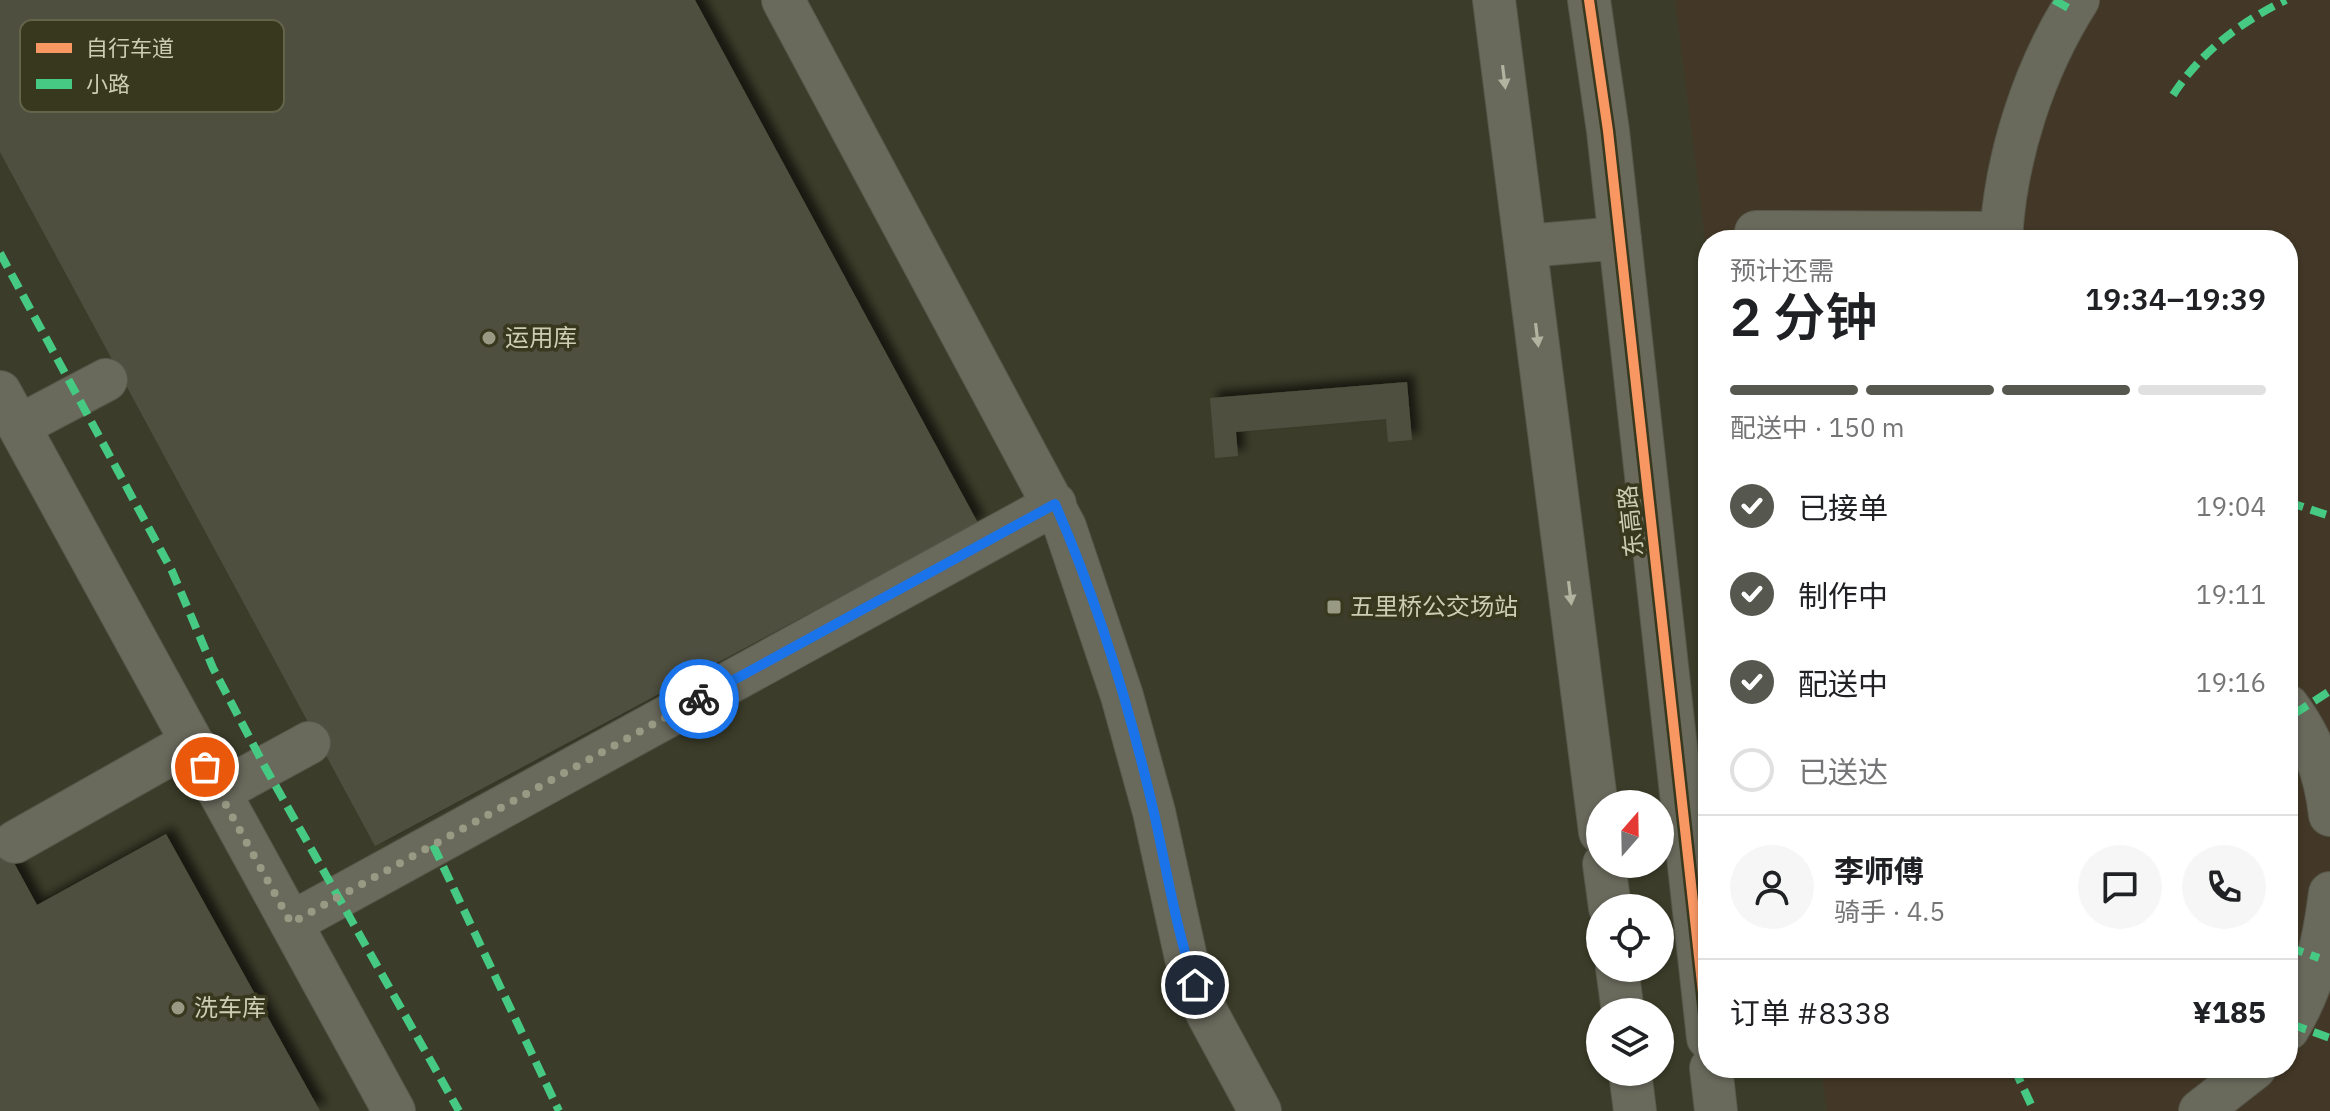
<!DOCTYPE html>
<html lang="zh">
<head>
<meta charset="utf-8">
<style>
  :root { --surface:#fff; --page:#f6f6f6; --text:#202124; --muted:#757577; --line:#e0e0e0; --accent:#56574f }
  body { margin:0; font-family:"IBM Plex Sans","Noto Sans SC",sans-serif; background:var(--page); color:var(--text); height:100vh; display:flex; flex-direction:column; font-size:30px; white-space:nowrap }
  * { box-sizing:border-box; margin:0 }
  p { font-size:26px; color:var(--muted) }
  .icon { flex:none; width:44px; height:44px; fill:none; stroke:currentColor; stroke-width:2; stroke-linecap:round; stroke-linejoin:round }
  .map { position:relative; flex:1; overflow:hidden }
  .drawer { position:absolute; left:1698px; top:230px; width:600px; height:848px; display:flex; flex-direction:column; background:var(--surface); border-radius:32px; box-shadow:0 2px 6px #0004 }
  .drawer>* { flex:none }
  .needle { width:52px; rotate:20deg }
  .controls { position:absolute; left:1586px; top:790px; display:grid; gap:16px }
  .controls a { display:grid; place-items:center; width:88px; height:88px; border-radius:50%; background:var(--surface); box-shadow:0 2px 6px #0004; font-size:40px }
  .pin { position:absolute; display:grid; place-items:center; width:68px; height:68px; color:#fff; margin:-34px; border:4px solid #fff; border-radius:50%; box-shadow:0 2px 8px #0007 }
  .courier { position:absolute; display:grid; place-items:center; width:80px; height:80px; margin:-40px; border:6px solid #1a73e8; border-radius:50%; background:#fff; color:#222; box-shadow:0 2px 10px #0007 }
  .headline em { font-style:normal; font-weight:600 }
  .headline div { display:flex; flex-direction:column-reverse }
  .headline { display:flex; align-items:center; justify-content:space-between; height:136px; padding:0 32px }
  h1 { font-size:52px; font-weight:600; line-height:60px }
  .bar { display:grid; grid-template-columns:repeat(4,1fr); gap:12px 8px; align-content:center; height:96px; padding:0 32px }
  .bar i { height:10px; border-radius:6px; background:var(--line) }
  .bar .active { background:var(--accent) }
  .bar p { grid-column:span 4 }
  .line { display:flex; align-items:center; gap:20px; padding:0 32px; border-top:2px solid var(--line) }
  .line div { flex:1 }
  .round { display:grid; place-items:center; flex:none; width:84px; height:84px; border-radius:42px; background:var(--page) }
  ol { padding:0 32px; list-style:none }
  li { display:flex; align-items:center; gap:24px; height:88px }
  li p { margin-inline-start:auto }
  li .icon { padding:8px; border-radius:50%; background:var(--accent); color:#fff; stroke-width:4 }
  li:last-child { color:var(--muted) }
  li i { width:44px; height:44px; border:4px solid var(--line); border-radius:50% }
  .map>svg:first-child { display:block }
</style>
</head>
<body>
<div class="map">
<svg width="2330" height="1111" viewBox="0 0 2330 1111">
  <defs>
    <filter id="shadow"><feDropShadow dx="7" dy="-7" stdDeviation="4" flood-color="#0009"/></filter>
  </defs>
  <rect width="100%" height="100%" fill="#3c3c2a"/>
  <path fill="#433827" d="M1675 0H2330V1111H1827L1821 1068H2288V240H1708V261Z"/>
  <path fill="#50503f" filter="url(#shadow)" d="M0 0H695L978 523 375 846 0 152Z
    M1407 382 1412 440 1388 442 1386 419 1236 432 1238 456 1215 458 1210 398Z
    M166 834 320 1111H0V837L37 905Z"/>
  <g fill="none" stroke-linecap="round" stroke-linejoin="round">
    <defs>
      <path id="minor" d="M783 0 1065 527 1122 696 1154 812 1186 958 1207 1013 1260 1111
        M1494 0 1600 832
        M1589 0 1608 131 1708 1038
        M1756 232 2001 233
        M2001 240C2005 158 2034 69 2078 0
        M1526 246 1620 238
        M0 392 394 1111
        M19 426 106 380
        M2288 706C2312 738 2326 776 2330 815
        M219 792 309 743
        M15 842 192 742
        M1604 864 1610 908
        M291 923 1055 504
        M1617 968 1623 1012
        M2288 1029C2314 986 2324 942 2330 893
        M1711 1068 1716 1111
        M1630 1072 1635 1111
        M2200 1111 2255 1068"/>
    </defs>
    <use href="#minor" stroke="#57584a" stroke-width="44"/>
    <use href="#minor" stroke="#69695c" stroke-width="42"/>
    <path stroke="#46c982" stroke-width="8" stroke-dasharray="16 8" stroke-linecap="butt" d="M2054 0 2072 10
      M2173 95C2200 53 2240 22 2286 0
      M0 253 172 571 213 668 265 767 459 1111
      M2288 502 2330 516
      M2294 714 2330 691
      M433 845 559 1111
      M2288 947 2319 958
      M2291 1024 2330 1038
      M2014 1068 2034 1111"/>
    <defs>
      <path id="cycleway" d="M1589 0 1608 131 1708 1038"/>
    </defs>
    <use href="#cycleway" stroke="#37381d" stroke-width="15"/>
    <use href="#cycleway" stroke="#f99763" stroke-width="10"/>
  </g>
  <defs><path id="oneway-solid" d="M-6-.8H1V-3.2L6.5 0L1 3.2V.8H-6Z" transform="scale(2)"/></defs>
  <g fill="#b2b49f">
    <use href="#oneway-solid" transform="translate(1504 77) rotate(83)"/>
    <use href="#oneway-solid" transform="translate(1537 335) rotate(83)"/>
    <use href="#oneway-solid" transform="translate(1570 593) rotate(83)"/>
  </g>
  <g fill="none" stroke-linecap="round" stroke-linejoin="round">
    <path stroke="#999a84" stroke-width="8" stroke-dasharray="0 14.4" d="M205 767 291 923 699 699"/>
    <path stroke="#1a73e8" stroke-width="10" d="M699 699 1055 504C1098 602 1130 709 1154 813 1167 871 1176 929 1195 985"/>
  </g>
  <g fill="#999a84" stroke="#37381d" stroke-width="3">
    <circle cx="489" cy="338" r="8"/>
    <rect x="1326" y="599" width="16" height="16" rx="4"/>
    <circle cx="178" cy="1008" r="8"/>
  </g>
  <g text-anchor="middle" stroke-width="7" stroke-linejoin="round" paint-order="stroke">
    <g font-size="24" fill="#cbcdb5" stroke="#37381d" text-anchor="start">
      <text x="505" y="346">运用库</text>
      <text x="1350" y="615">五里桥公交场站</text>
      <text x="194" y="1016">洗车库</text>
    </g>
    <g font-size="24" fill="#cbcdb5" stroke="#37381d">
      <text transform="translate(1631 521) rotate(-96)" y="8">东高路</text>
    </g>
  </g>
  <rect x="20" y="20" width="264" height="92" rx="12" fill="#37381d" stroke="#63654b" stroke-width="2"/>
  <rect x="36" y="43" width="36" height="10" fill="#f99763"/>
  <rect x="36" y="79" width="36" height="10" fill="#46c982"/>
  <g font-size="22" fill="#cbcdb5">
    <text x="86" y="56">自行车道</text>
    <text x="86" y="92">小路</text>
  </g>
</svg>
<div class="controls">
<a><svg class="needle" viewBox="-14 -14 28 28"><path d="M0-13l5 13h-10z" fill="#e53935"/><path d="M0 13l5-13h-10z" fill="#757577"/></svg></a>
<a><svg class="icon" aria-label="locate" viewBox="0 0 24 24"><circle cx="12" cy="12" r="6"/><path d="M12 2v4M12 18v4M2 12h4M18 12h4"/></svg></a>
<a><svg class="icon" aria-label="layers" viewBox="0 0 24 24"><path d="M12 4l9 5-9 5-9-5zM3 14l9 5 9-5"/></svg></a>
</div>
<div class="pin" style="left:205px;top:767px;background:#ea580c"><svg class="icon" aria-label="bag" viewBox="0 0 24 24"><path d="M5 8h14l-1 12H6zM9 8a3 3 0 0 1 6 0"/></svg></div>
<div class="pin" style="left:1195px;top:985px;background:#1f2937"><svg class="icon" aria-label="home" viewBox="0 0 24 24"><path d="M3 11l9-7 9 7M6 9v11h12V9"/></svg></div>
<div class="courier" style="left:699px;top:699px"><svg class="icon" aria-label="bike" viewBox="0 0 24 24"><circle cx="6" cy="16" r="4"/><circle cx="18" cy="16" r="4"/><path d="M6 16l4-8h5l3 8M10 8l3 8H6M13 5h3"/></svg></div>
<section class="drawer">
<div class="headline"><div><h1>2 分钟</h1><p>预计还需</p></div><em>19:34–19:39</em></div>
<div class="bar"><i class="active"></i><i class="active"></i><i class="active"></i><i></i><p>配送中 · 150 m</p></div>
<ol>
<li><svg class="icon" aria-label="check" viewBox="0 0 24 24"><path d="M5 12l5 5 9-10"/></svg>已接单<p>19:04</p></li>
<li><svg class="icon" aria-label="check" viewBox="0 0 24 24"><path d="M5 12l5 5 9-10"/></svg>制作中<p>19:11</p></li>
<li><svg class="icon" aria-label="check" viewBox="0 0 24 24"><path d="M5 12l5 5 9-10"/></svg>配送中<p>19:16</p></li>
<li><i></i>已送达</li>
</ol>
<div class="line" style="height:144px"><a class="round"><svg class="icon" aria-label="person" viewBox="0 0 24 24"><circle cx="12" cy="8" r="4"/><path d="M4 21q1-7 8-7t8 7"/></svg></a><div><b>李师傅</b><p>骑手 · 4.5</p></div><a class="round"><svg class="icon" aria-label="chat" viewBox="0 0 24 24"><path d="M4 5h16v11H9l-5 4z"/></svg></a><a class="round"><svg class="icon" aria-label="phone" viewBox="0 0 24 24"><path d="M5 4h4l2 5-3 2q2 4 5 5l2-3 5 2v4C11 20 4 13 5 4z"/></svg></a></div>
<div class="line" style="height:104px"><div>订单 #8338</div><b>¥185</b></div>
</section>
</div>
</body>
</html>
